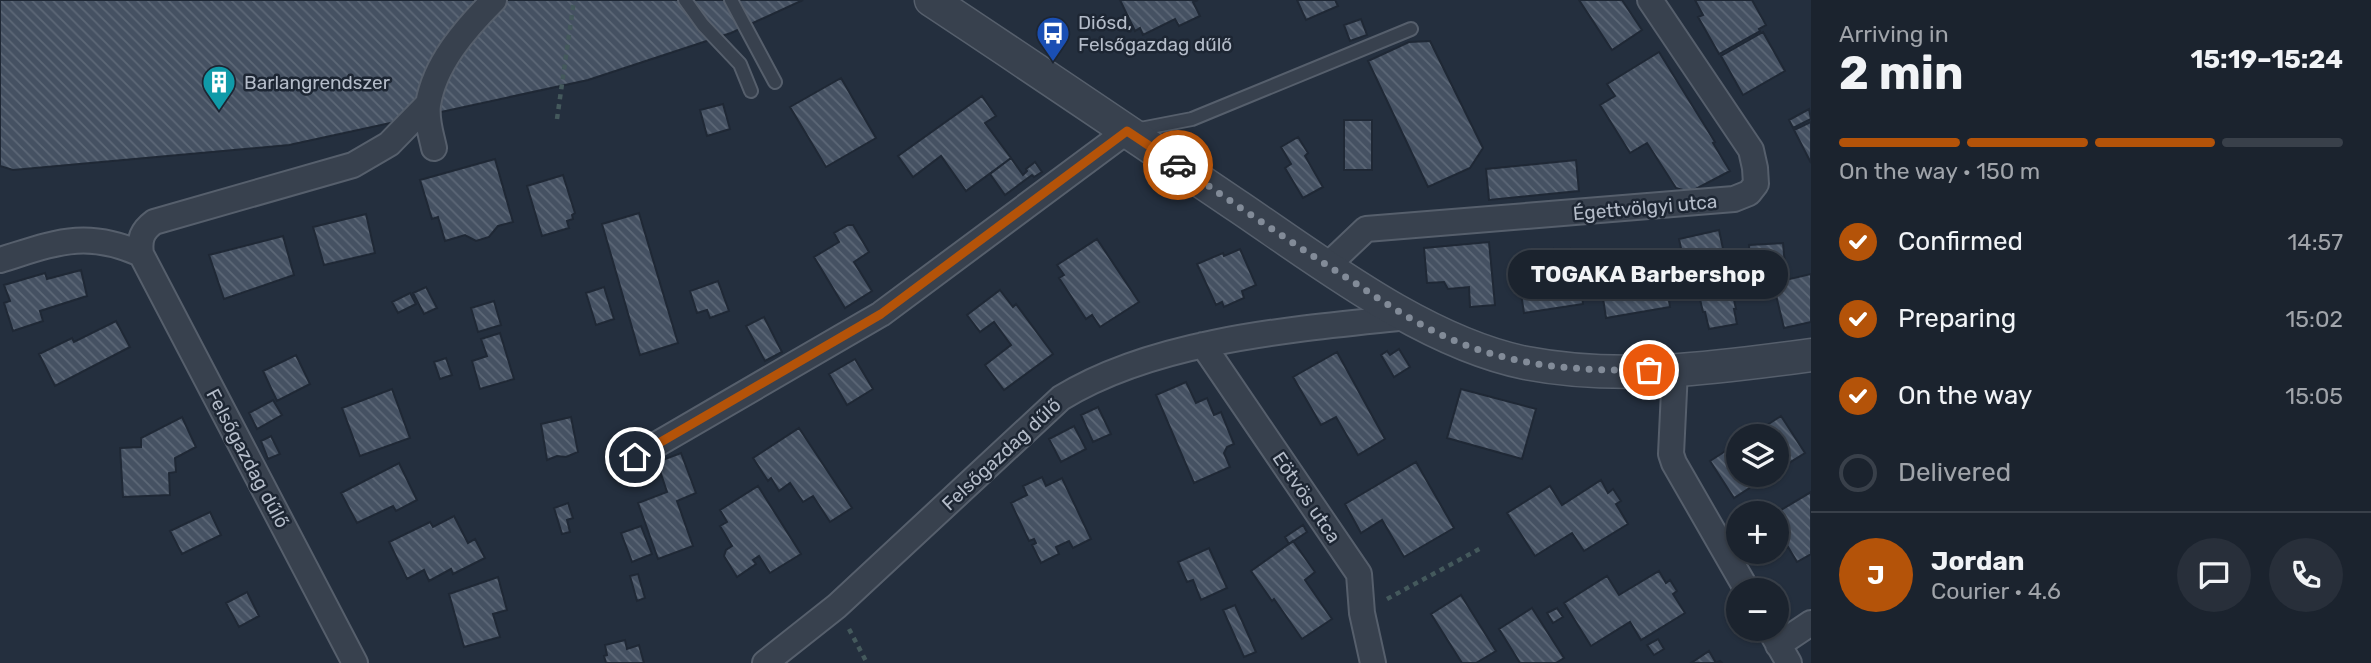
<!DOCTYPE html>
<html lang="en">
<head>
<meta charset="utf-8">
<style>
  :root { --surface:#1b232e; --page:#282f3a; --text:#f1f3f6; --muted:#a0a4aa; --line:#39404a; --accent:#b45309 }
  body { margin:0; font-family:Rubik,sans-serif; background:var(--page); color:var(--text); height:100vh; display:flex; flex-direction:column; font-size:26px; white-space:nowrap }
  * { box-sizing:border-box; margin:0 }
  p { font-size:23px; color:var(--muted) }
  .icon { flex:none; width:38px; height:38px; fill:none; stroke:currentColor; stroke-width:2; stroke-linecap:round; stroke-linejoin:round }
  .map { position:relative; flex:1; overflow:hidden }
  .details { display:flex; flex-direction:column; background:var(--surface); width:560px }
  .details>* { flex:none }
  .fabs { position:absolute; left:1726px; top:424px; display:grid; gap:14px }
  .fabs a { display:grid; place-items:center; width:63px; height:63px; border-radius:50%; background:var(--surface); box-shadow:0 2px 5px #0004,0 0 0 2px var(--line); font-size:35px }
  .pin { position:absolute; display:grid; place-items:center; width:60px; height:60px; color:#fff; margin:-30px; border:4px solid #fff; border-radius:50%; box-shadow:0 2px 7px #0007 }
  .courier { position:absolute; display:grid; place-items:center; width:70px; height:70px; margin:-35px; border:5px solid #b45309; border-radius:50%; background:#fff; color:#222; box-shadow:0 2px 9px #0007 }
  .bubble { position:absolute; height:49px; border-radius:24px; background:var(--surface); box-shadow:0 2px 5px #0004,0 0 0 2px var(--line); font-size:23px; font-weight:700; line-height:49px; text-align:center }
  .summary em { font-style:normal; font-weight:700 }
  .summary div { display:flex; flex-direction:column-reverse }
  .summary { display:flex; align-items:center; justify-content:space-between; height:119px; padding:0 28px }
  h1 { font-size:46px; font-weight:700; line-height:52px }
  .bar { display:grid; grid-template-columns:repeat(4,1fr); gap:10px 7px; align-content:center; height:84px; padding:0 28px }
  .bar i { height:9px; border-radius:5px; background:var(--line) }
  .bar .active { background:var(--accent) }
  .bar p { grid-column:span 4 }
  .line { display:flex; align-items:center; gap:18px; padding:0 28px; border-top:2px solid var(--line) }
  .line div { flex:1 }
  .round { display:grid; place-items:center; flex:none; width:74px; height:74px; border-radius:37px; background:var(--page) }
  ol { padding:0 28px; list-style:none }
  li { display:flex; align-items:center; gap:21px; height:77px }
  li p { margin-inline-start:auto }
  li .icon { padding:7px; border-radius:50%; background:var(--accent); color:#fff; stroke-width:4 }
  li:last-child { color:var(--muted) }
  li i { width:38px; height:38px; border:4px solid var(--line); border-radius:50% }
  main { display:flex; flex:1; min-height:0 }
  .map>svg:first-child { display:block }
</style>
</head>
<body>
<main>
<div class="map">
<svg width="1811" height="663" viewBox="0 0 1811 663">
  <defs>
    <pattern id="building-back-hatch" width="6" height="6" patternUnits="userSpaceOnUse" patternTransform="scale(1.75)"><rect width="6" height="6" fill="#455162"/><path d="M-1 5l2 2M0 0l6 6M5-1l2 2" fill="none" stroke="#5d6877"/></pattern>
  </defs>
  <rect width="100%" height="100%" fill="#242f3e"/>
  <path fill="url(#building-back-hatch)" stroke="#1f2835" stroke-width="2" d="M0 0H803L731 33 588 80 289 145 13 170 0 166Z
    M1120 0H1198L1193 2 1200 16 1179 26 1175 19 1143 35 1140 28 1135 31Z
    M1297 0H1335L1338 6 1306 20Z
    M1579 0H1622L1642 30 1612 50Z
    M1695 0H1752L1766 25 1759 29 1760 31 1719 54 1698 17 1703 15Z
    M1361 19 1367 35 1350 41 1344 25Z
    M1763 32 1785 71 1743 95 1721 56Z
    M1430 41 1483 148 1470 168 1428 187 1368 61 1409 42Z
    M1659 52 1715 142 1713 143 1730 171 1690 192 1676 188 1647 143 1630 153 1600 105 1615 96 1607 84Z
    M841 78 876 138 826 167 790 107Z
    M982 96 996 116 985 123 1011 158 966 191 941 156 913 177 898 156Z
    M723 104 730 129 707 136 700 110Z
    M1809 109 1811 119 1793 128 1789 120Z
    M1344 120H1372V170H1344Z
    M1811 122V163L1794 130Z
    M1298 137 1308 153 1305 156 1323 187 1303 198 1285 168 1291 164 1281 147Z
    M1011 158 1023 175 1027 171 1026 169 1035 162 1042 172 1034 177 1032 175 1005 195 990 174Z
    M495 159 513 222 498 226 489 237 476 241 465 235 445 241 438 217 432 219 420 180Z
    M1576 160 1579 191 1489 200 1486 169Z
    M563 175 575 213 572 215 573 219 567 221 569 228 542 236 527 186Z
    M639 213 678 343 640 355 602 224Z
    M366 214 375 253 324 265 313 227Z
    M848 225H853L869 252 854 262 872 291 845 308 814 257 839 242 834 233Z
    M1719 230 1736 309H1734L1737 324 1709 329 1705 312H1703L1692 265 1685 267 1679 239Z
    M283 236 294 275 224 299 209 255Z
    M1097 239 1139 302 1100 327 1092 315 1086 319 1059 278 1064 275 1057 265Z
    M1489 242 1495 305 1470 307 1469 287 1448 289 1444 282 1427 283 1424 248Z
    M1783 243 1786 276 1752 278 1749 245Z
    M1240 249 1256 285 1242 291 1244 298 1224 307 1222 302 1216 305 1197 264 1223 253 1224 256Z
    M1553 249V252L1570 249V251H1575L1583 304 1524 313 1516 261 1523 259 1522 254Z
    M1662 255 1670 307 1606 318 1598 265Z
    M81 270 87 296 40 311 43 321 13 331 4 303 10 301 4 285 45 273 47 279Z
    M1811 274V322L1784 328 1773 283Z
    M718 281 729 311 710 318 707 310 697 313 690 291Z
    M426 287 437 308 424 314 413 293Z
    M604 287 614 319 596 325 586 293Z
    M1000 290 1013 307 1016 304 1053 354 1004 390 985 365 1011 345 994 322 980 332 967 315Z
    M410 293 416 304 398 313 392 302Z
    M494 301 501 325 478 332 471 308Z
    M764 317 782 352 765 361 746 326Z
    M116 321 130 347 55 386 39 354 72 338 74 342Z
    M500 333 514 379 480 389 472 361 487 356 481 339Z
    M1399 349 1410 367 1394 377 1381 355 1387 351 1390 355Z
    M1337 352 1385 439 1358 455 1336 417 1321 425 1293 377Z
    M296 355 310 384 277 401 263 371Z
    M446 358 452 375 440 379 434 362Z
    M855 359 873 389 847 405 829 374Z
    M1186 382 1196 403 1207 398 1214 415 1221 412 1234 444 1227 447 1224 453 1230 467 1194 483 1156 395Z
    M392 389 410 438 360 456 342 408Z
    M1461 389 1536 409 1522 459 1447 438Z
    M273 400 282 415 257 429 249 413Z
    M1098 407 1111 434 1093 442 1081 415Z
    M1781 416 1805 453 1776 471V436H1750Z
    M182 417 196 447 175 458 176 472 169 473 170 495 123 497 120 448 141 447V438Z
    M571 417 578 452 566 457 557 456 547 460 541 424Z
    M1074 426 1086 449 1061 462 1049 439Z
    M799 428 852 508 830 522 813 496 803 502 790 483 779 491 771 478 768 481 753 458Z
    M271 436 280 454 268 459 261 441Z
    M1738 443V474H1771L1734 498 1710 461Z
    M681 453 696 493 677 501 693 546 658 559 638 503 667 492 657 462Z
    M1416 462 1454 528 1404 557 1382 520 1361 533 1345 504Z
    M399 463 417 500 396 511 393 506 357 523 341 493Z
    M1042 477 1046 486 1062 478 1091 539 1073 548 1069 541 1056 547 1059 554 1041 563 1032 545 1036 543 1034 539 1029 541 1011 503 1027 495 1023 486Z
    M1601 480 1608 493 1613 489 1621 501 1616 504 1628 524 1584 551 1572 533 1535 556 1507 513 1550 486 1562 505Z
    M758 486 801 554 770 573 759 556 753 560 756 564 737 577 724 556 726 550 732 546 720 526 727 522 720 510Z
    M1811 492V554L1797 562 1788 547 1775 555 1772 551H1776V513Z
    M568 503 573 518 567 520 570 532 562 534 554 508Z
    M210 512 221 535 182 554 170 531Z
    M454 516 468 543 475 539 485 558 453 574 451 569 429 581 424 570 407 579 389 542 430 522 433 527Z
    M1303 525 1307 532 1289 544 1285 537Z
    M641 526 652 554 632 562 621 533Z
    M1293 541 1315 572 1305 580 1332 619 1302 639 1274 599 1272 601 1251 571Z
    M1209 548 1227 588 1201 600 1193 580 1187 582 1178 562Z
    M1659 571 1666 583 1670 580 1677 591 1673 594 1685 613 1641 640 1630 622 1591 646 1564 603 1607 576 1619 595Z
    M638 574 645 598 637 601 630 576Z
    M498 577 507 610 493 614 500 637 464 647 449 594Z
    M247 592 259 616 239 627 226 603Z
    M1461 595 1496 651 1476 663H1462L1431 614Z
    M1235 605 1256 652 1244 657 1223 610Z
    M1532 608 1564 658 1556 663H1520L1499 629Z
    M1557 608 1563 617 1553 623 1547 613Z
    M1658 639 1664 649 1654 655 1647 645Z
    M625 640 627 649 639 645 644 663H606L604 656 607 655 605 645Z
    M1709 651 1716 663 1720 661 1722 663H1691Z"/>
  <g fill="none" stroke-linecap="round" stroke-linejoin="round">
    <defs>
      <path id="service" d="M685 0 703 25 740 64 751 91
        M731 0 775 82
        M1135 130 1192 119 1411 29"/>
      <path id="minor" d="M434 148C431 134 426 120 428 105 434 64 466 28 494 0
        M0 260C55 243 85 229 141 254
        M1327 266 1366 229 1734 199 1749 193 1756 184 1755 168 1751 150 1650 0
        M1203 345 1359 574 1362 613 1373 663
        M1675 370 1671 454 1674 463 1747 590
        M635 457 881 314 1127 131
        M1769 628 1789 663
        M1778 645 1811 623
        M355 663 141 254C139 239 142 231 154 222L353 165 389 144 428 104
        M765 663 837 606 1061 398C1157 339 1297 329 1408 317"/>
      <path id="tertiary" d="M931 0C1034 68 1137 138 1239 207 1323 264 1426 343 1526 363 1619 381 1718 368 1811 355"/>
    </defs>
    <use href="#service" stroke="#565f6c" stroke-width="16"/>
    <use href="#minor" stroke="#565f6c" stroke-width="28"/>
    <use href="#tertiary" stroke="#565f6c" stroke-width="35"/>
    <path stroke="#44595c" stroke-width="4.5" stroke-dasharray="5 5" stroke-linecap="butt" d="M557 119 574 0
      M1387 599 1483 547
      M849 629 867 663"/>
    <use href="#service" stroke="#38414e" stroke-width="12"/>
    <use href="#minor" stroke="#38414e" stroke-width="24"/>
    <use href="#tertiary" stroke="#38414e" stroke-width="32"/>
  </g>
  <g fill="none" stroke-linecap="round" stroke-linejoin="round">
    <path stroke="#828b98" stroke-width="7" stroke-dasharray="0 12.6" d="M1178 165C1236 205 1295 245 1355 283 1391 307 1430 333 1471 347 1528 368 1589 371 1649 370"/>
    <path stroke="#b45309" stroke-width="9" d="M635 457 881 314 1127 131 1178 165"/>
  </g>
  <defs>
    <symbol id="bus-pin" viewBox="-11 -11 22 30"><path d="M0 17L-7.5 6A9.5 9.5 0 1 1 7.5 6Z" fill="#1a4fb4" stroke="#1d2633"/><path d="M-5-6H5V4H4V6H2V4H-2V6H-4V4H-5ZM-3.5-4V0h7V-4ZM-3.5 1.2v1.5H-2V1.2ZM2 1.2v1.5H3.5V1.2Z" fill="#fff"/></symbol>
    <symbol id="building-pin" viewBox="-11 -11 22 30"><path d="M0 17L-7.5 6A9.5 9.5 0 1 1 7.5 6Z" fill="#0f9aa8" stroke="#1d2633"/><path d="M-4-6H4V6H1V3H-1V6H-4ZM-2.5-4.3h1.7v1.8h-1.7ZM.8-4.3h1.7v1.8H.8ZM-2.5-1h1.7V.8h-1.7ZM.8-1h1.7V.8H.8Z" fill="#fff"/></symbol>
  </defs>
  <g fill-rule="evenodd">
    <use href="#bus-pin" x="1034" y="14" width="38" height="52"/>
    <use href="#building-pin" x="200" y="63" width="38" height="52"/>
  </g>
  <g text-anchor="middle" stroke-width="5" stroke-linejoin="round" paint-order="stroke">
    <g font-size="19" fill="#b4bcc9" stroke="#1d2633" text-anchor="start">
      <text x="1078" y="29">Diósd,<tspan x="1078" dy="22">Felsőgazdag dűlő</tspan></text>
      <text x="244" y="89">Barlangrendszer</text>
    </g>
    <g font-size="19" fill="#b4bcc9" stroke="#1d2633">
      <text transform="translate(1645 207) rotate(-5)" y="7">Égettvölgyi utca</text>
      <text transform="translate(1001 454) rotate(-43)" y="7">Felsőgazdag dűlő</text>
      <text transform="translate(248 458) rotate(62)" y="7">Felsőgazdag dűlő</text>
      <text transform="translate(1307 497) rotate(56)" y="7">Eötvös utca</text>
    </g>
  </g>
</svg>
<div class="fabs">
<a><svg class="icon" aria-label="layers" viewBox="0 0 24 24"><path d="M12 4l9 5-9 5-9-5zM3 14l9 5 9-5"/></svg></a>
<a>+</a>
<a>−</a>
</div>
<div class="pin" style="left:1649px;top:370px;background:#ea580c"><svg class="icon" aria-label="bag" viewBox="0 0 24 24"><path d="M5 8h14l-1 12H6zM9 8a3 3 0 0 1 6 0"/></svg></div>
<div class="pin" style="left:635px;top:457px;background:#1f2937"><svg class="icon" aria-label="home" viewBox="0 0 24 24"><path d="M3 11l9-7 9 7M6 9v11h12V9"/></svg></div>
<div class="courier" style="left:1178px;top:165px"><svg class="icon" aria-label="car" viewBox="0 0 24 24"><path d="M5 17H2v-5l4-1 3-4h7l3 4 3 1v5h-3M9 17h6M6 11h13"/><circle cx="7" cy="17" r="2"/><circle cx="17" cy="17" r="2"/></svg></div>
<div class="bubble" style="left:1508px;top:250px;width:280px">TOGAKA Barbershop</div>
</div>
<section class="details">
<div class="summary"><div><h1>2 min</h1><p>Arriving in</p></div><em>15:19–15:24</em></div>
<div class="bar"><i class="active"></i><i class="active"></i><i class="active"></i><i></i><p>On the way · 150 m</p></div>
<ol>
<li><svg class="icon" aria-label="check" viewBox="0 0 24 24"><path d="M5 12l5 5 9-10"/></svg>Confirmed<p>14:57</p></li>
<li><svg class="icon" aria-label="check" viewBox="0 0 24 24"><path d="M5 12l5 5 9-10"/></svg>Preparing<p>15:02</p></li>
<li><svg class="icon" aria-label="check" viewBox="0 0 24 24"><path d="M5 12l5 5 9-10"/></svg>On the way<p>15:05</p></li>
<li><i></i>Delivered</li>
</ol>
<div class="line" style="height:126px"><b class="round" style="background:var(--accent);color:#fff">J</b><div><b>Jordan</b><p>Courier · 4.6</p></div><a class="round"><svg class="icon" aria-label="chat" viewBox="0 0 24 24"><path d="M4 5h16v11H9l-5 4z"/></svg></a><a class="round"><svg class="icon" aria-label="phone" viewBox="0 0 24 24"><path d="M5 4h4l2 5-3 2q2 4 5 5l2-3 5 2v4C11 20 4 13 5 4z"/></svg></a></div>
</section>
</main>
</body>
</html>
